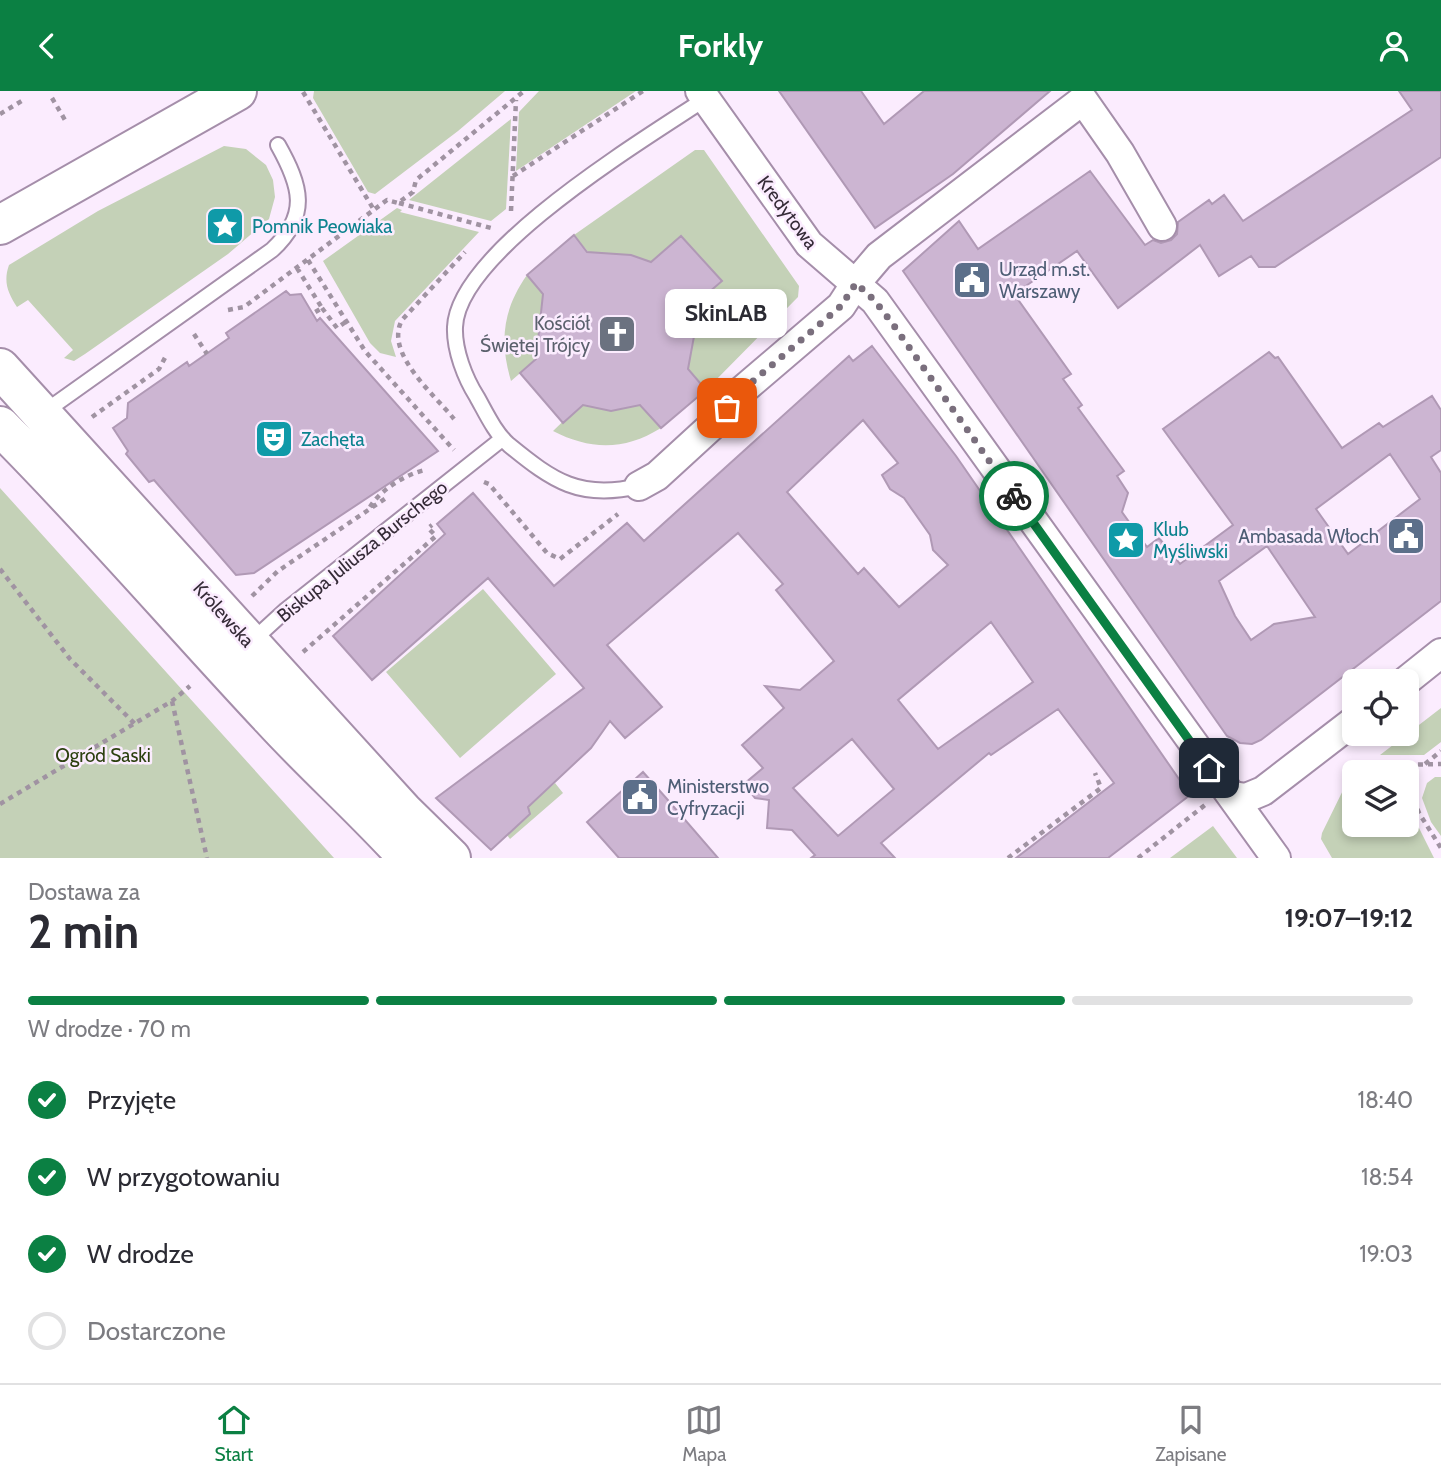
<!DOCTYPE html>
<html lang="pl">
<head>
<meta charset="utf-8">
<style>
  :root { --surface:#fff; --page:#f2f2f3; --text:#2b2b33; --muted:#7c7c81; --line:#e1e1e2; --accent:#0b8043 }
  body { margin:0; font-family:Cabin,sans-serif; background:var(--page); color:var(--text); height:100vh; display:flex; flex-direction:column; font-size:26px; white-space:nowrap }
  * { box-sizing:border-box; margin:0 }
  p { font-size:23px; color:var(--muted) }
  .icon { flex:none; width:38px; height:38px; fill:none; stroke:currentColor; stroke-width:2; stroke-linecap:round; stroke-linejoin:round }
  .map { position:relative; height:767px; overflow:hidden }
  .side { display:flex; flex-direction:column; background:var(--surface); flex:1 }
  .side>* { flex:none }
  .controls { position:absolute; left:1342px; top:578px; display:grid; gap:14px }
  .controls a { display:grid; place-items:center; width:77px; height:77px; border-radius:10px; background:var(--surface); box-shadow:0 4px 10px #0003; font-size:35px }
  .pin { position:absolute; display:grid; place-items:center; width:60px; height:60px; color:#fff; margin:-30px; border-radius:14px; box-shadow:0 4px 10px #0006 }
  .courier { position:absolute; display:grid; place-items:center; width:70px; height:70px; margin:-35px; border:5px solid #0b8043; border-radius:50%; background:#fff; color:#222; box-shadow:0 2px 9px #0007 }
  .bubble { position:absolute; height:49px; border-radius:10px; background:var(--surface); box-shadow:0 4px 10px #0003; font-size:23px; font-weight:800; line-height:49px; text-align:center }
  .head em { font-style:normal; font-weight:800 }
  .head div { display:flex; flex-direction:column-reverse }
  .head { display:flex; align-items:center; justify-content:space-between; height:119px; padding:0 28px }
  h1 { font-size:46px; font-weight:800; line-height:52px }
  .bar { display:grid; grid-template-columns:repeat(4,1fr); gap:10px 7px; align-content:center; height:84px; padding:0 28px }
  .bar i { height:9px; border-radius:5px; background:var(--line) }
  .bar .on { background:var(--accent) }
  .bar p { grid-column:span 4 }
  ol { padding:0 28px; list-style:none }
  li { display:flex; align-items:center; gap:21px; height:77px }
  li p { margin-inline-start:auto }
  li .icon { padding:7px; border-radius:50%; background:var(--accent); color:#fff; stroke-width:4 }
  li:last-child { color:var(--muted) }
  li i { width:38px; height:38px; border:4px solid var(--line); border-radius:50% }
  header { display:flex; justify-content:space-between; align-items:center; height:91px; padding:0 28px; background:var(--accent); color:#fff; font-size:32px; font-weight:800 }
  .menu { display:flex; justify-content:space-around; align-items:center; height:98px; border-top:2px solid var(--line); background:var(--surface); font-size:19px; color:var(--muted) }
  .menu a { display:grid; justify-items:center; gap:4px }
  .menu .on { color:var(--accent) }
  .map>svg:first-child { display:block }
</style>
</head>
<body>
<header><svg class="icon" aria-label="back" viewBox="0 0 24 24"><path d="M15 5l-7 7 7 7"/></svg>Forkly<svg class="icon" aria-label="person" viewBox="0 0 24 24"><circle cx="12" cy="8" r="4"/><path d="M4 21q1-7 8-7t8 7"/></svg></header>
<div class="map">
<svg width="1441" height="767" viewBox="0 0 1441 767">
  <rect width="100%" height="100%" fill="#fbecfe"/>
  <path fill="#c4d1b7" d="M314 0H505L458 40 375 103 368 101 313 7Z
    M539 0H636L516 80 519 21Z
    M511 28 506 118 491 130 409 109Z
    M224 55 246 58 266 74 273 89 275 106 269 128 228 163 85 263 74 270 64 267 73 259 28 209 17 216C8 202 3 191 9 174L98 120Z
    M695 59H704L799 195 798 206 706 299 687 276 695 240 690 217 721 190 681 145 651 171C629 163 616 163 594 168L574 144Z
    M397 117 402 119 400 121 479 141 395 230 391 250 396 266 380 262 370 252 323 170Z
    M527 184 547 208 540 226V265L511 290C499 250 503 218 527 184Z
    M581 313 611 320 640 314 661 337C624 360 590 359 553 340Z
    M0 397 334 767H0Z
    M483 498 556 583 460 667 386 581Z
    M1441 617V651L1424 664H1380Z
    M1435 686H1441V745L1431 731 1422 707 1427 692Z
    M1349 687 1354 688V733H1407V713L1434 767H1332L1321 748 1322 742Z
    M555 692 563 702 510 748 507 744 529 720 528 715Z
    M1213 735 1237 767H1170Z"/>
  <path fill="#ccb5d2" stroke="#b099b5" stroke-width="2" fill-rule="evenodd" d="M779 0H861L884 33 924 0H1050L953 83 875 137Z
    M1399 0H1441V66L1275 176H1259L1251 165 1219 185 1200 154 1118 217 1077 160 1014 203 1071 283 1063 288 1082 314 1078 317 1124 380 1117 385 1128 402 1122 421 1147 456 1159 447 1180 473 1233 434 1163 338 1269 261 1275 267 1278 266 1342 357 1379 332 1383 336 1432 305 1441 319V359L1431 366 1441 382V510L1261 649 1252 653 1240 652 1227 645 1208 618 903 180 959 130 978 158 1090 80 1145 154 1153 149 1161 152 1171 149 1177 143 1178 131 1209 109 1212 113 1224 104 1243 130 1412 19ZM1390 363 1420 408 1348 463 1316 418ZM1267 455 1315 526 1274 533 1251 549 1235 525 1219 490Z
    M574 144 587 161 631 164 651 171 681 145 722 190 693 215 695 240 688 278 706 299 661 337 640 314 611 320 583 314 563 332 520 282 536 268 543 203 527 184Z
    M286 200 290 204 301 203 317 230 320 227 438 360 254 482 236 484 154 389 149 391 126 363 128 360 113 337 127 327 128 312 187 271 189 275 229 247 226 242Z
    M872 255 956 365 1190 704 1108 767H1016L1114 692 1058 618 991 664 989 662 881 752 895 767H811L815 764 792 739 767 737 769 709 755 707 744 693 763 677 742 654 784 617 765 595 800 599 834 570 776 499 783 493 738 442 607 554 662 616 625 647 610 630 591 657 528 716 530 723 491 759 436 707 584 597 488 487 372 589 333 545 445 443 437 433 473 402 554 495 627 432 644 450 849 265 853 270ZM863 329 898 372 882 384 890 398 904 407 930 444 933 459 948 474 899 516 864 477 858 483 787 401ZM991 531 1033 591 938 658 898 609ZM852 648 894 698 838 745 793 697Z
    M643 681 667 708 718 767H619L587 731Z"/>
  <g fill="none" stroke-linecap="round" stroke-linejoin="round">
    <defs>
      <path id="lane" d="M43 322 272 159C310 124 301 95 278 54
        M639 395C580 409 553 390 509 354 495 342 486 322 477 306 465 287 454 259 455 236 458 160 645 48 705 8
        M251 551 286 519 502 348"/>
      <path id="street" d="M700 0 809 153 875 210 1276 767
        M639 395 657 385 716 331 738 303 841 215 856 192 879 165 1083 9 1120 62 1162 135
        M1406 590 1441 562
        M1233 705 1246 707 1263 700 1354 630"/>
      <path id="secondary" d="M0 134 237 0
        M0 277 403 720 451 767
        M0 335C94 429 180 530 271 627 315 675 364 718 408 767"/>
    </defs>
    <use href="#lane" stroke="#a58eaa" stroke-width="18"/>
    <use href="#street" stroke="#a58eaa" stroke-width="32"/>
    <use href="#secondary" stroke="#a58eaa" stroke-width="42"/>
    <path stroke="#a093a2" stroke-width="4.5" stroke-dasharray="5 5" stroke-linecap="butt" d="M303 1 374 119
      M52 7 65 29
      M0 23 25 8
      M513 85 643 0
      M399 112 491 137
      M511 120 516 9
      M308 169 365 260 454 359
      M297 177 322 217 312 223
      M322 217 337 237 347 230
      M228 219 244 216 387 109 398 112 413 101 416 89 524 0
      M194 243 207 263
      M92 326 159 278 167 263
      M454 328C434 303 384 262 402 229L465 161
      M484 391 489 393 547 462 560 468 618 423
      M370 416C380 399 406 383 425 379
      M0 478 70 568 135 633
      M252 505 278 480 386 407
      M303 561 436 445 428 437 432 434
      M172 610 207 767
      M1425 673 1441 660
      M1400 674 1403 681
      M1358 675 1441 673
      M1407 690 1419 722 1441 757
      M0 713 172 610 190 595
      M1008 767 1101 697 1095 682
      M1138 767 1205 714"/>
    <use href="#lane" stroke="#fff" stroke-width="14"/>
    <use href="#street" stroke="#fff" stroke-width="28"/>
    <use href="#secondary" stroke="#fff" stroke-width="38"/>
  </g>
  <g fill="none" stroke-linecap="round" stroke-linejoin="round">
    <path stroke="#7a6f7d" stroke-width="7" stroke-dasharray="0 12.6" d="M727 317 738 303 841 215 856 192 875 210 892 232 1014 405"/>
    <path stroke="#0b8043" stroke-width="9" d="M1014 405 1209 677"/>
  </g>
  <defs>
    <symbol id="sight-square" viewBox="-11 -11 22 22"><rect x="-9" y="-9" width="18" height="18" rx="4" fill="#0f9aa8" stroke="#fbecfe"/><path d="M0-6L1.8-2.2L6-1.7L2.9 1.2L3.7 5.4L0 3.3L-3.7 5.4L-2.9 1.2L-6-1.7L-1.8-2.2Z" fill="#fff"/></symbol>
    <symbol id="civic-square" viewBox="-11 -11 22 22"><rect x="-9" y="-9" width="18" height="18" rx="4" fill="#5c6f8a" stroke="#fbecfe"/><path d="M-.6-6.5H3V-4.5H.6V-3L4-1V1h2V6H-6V1h2V-1L-.6-3ZM-1.2 2.5V6h2.4V2.5Z" fill="#fff"/></symbol>
    <symbol id="church-square" viewBox="-11 -11 22 22"><rect x="-9" y="-9" width="18" height="18" rx="4" fill="#6b7280" stroke="#fbecfe"/><path d="M-1.2-6h2.4v3.5h3.3v2.4h-3.3V6h-2.4V-.1h-3.3v-2.4h3.3Z" fill="#fff"/></symbol>
    <symbol id="theatre-square" viewBox="-11 -11 22 22"><rect x="-9" y="-9" width="18" height="18" rx="4" fill="#0f9aa8" stroke="#fbecfe"/><path d="M-5-5.5Q0-4 5-5.5V0Q5 5 0 6Q-5 5-5 0ZM-3.3-2.5H-1v1.5H-3.3ZM1-2.5H3.3v1.5H1ZM-2.8 1Q0 5.5 2.8 1Z" fill="#fff"/></symbol>
  </defs>
  <g fill-rule="evenodd">
    <use href="#sight-square" x="203" y="113" width="44" height="44"/>
    <use href="#civic-square" x="950" y="167" width="44" height="44"/>
    <use href="#church-square" x="595" y="221" width="44" height="44"/>
    <use href="#theatre-square" x="252" y="326" width="44" height="44"/>
    <use href="#civic-square" x="1384" y="423" width="44" height="44"/>
    <use href="#sight-square" x="1104" y="427" width="44" height="44"/>
    <use href="#civic-square" x="618" y="684" width="44" height="44"/>
  </g>
  <g text-anchor="middle" stroke-width="5" stroke-linejoin="round" paint-order="stroke">
    <g font-size="19" fill="#352b37" stroke="#fbecfe">
      <text transform="translate(788 121) rotate(53)" y="7">Kredytowa</text>
      <text transform="translate(362 460) rotate(-39)" y="7">Biskupa Juliusza Burschego</text>
      <text transform="translate(224 523) rotate(48)" y="7">Królewska</text>
    </g>
    <g font-size="19" fill="#0d838f" stroke="#fbecfe" text-anchor="start">
      <text x="252" y="142">Pomnik Peowiaka</text>
      <text x="301" y="355">Zachęta</text>
      <text x="1153" y="445">Klub<tspan x="1153" dy="22">Myśliwski</tspan></text>
    </g>
    <g font-size="19" fill="#4e5e75" stroke="#fbecfe" text-anchor="start">
      <text x="999" y="185">Urząd m.st.<tspan x="999" dy="22">Warszawy</tspan></text>
      <text x="1379" y="452" text-anchor="end">Ambasada Włoch</text>
      <text x="667" y="702">Ministerstwo<tspan x="667" dy="22">Cyfryzacji</tspan></text>
    </g>
    <g font-size="19" fill="#5b616d" stroke="#fbecfe" text-anchor="end">
      <text x="590" y="239">Kościół<tspan x="590" dy="22">Świętej Trójcy</tspan></text>
    </g>
    <g font-size="19" fill="#2c400f" stroke="#fbecfe">
      <text x="103" y="671">Ogród Saski</text>
    </g>
  </g>
</svg>
<div class="controls">
<a><svg class="icon" aria-label="locate" viewBox="0 0 24 24"><circle cx="12" cy="12" r="6"/><path d="M12 2v4M12 18v4M2 12h4M18 12h4"/></svg></a>
<a><svg class="icon" aria-label="layers" viewBox="0 0 24 24"><path d="M12 4l9 5-9 5-9-5zM3 14l9 5 9-5"/></svg></a>
</div>
<div class="pin" style="left:727px;top:317px;background:#ea580c"><svg class="icon" aria-label="bag" viewBox="0 0 24 24"><path d="M5 8h14l-1 12H6zM9 8a3 3 0 0 1 6 0"/></svg></div>
<div class="pin" style="left:1209px;top:677px;background:#1f2937"><svg class="icon" aria-label="home" viewBox="0 0 24 24"><path d="M3 11l9-7 9 7M6 9v11h12V9"/></svg></div>
<div class="courier" style="left:1014px;top:405px"><svg class="icon" aria-label="bike" viewBox="0 0 24 24"><circle cx="6" cy="16" r="4"/><circle cx="18" cy="16" r="4"/><path d="M6 16l4-8h5l3 8M10 8l3 8H6M13 5h3"/></svg></div>
<div class="bubble" style="left:665px;top:198px;width:122px">SkinLAB</div>
</div>
<section class="side">
<div class="head"><div><h1>2 min</h1><p>Dostawa za</p></div><em>19:07–19:12</em></div>
<div class="bar"><i class="on"></i><i class="on"></i><i class="on"></i><i></i><p>W drodze · 70 m</p></div>
<ol>
<li><svg class="icon" aria-label="check" viewBox="0 0 24 24"><path d="M5 12l5 5 9-10"/></svg>Przyjęte<p>18:40</p></li>
<li><svg class="icon" aria-label="check" viewBox="0 0 24 24"><path d="M5 12l5 5 9-10"/></svg>W przygotowaniu<p>18:54</p></li>
<li><svg class="icon" aria-label="check" viewBox="0 0 24 24"><path d="M5 12l5 5 9-10"/></svg>W drodze<p>19:03</p></li>
<li><i></i>Dostarczone</li>
</ol>
</section>
<nav class="menu">
<a class="on"><svg class="icon" aria-label="home" viewBox="0 0 24 24"><path d="M3 11l9-7 9 7M6 9v11h12V9"/></svg>Start</a>
<a><svg class="icon" aria-label="map" viewBox="0 0 24 24"><path d="M3 6l6-2 6 2 6-2v14l-6 2-6-2-6 2zM9 4v14M15 6v14"/></svg>Mapa</a>
<a><svg class="icon" aria-label="saved" viewBox="0 0 24 24"><path d="M7 4h10v16l-5-4-5 4z"/></svg>Zapisane</a>
</nav>
</body>
</html>
